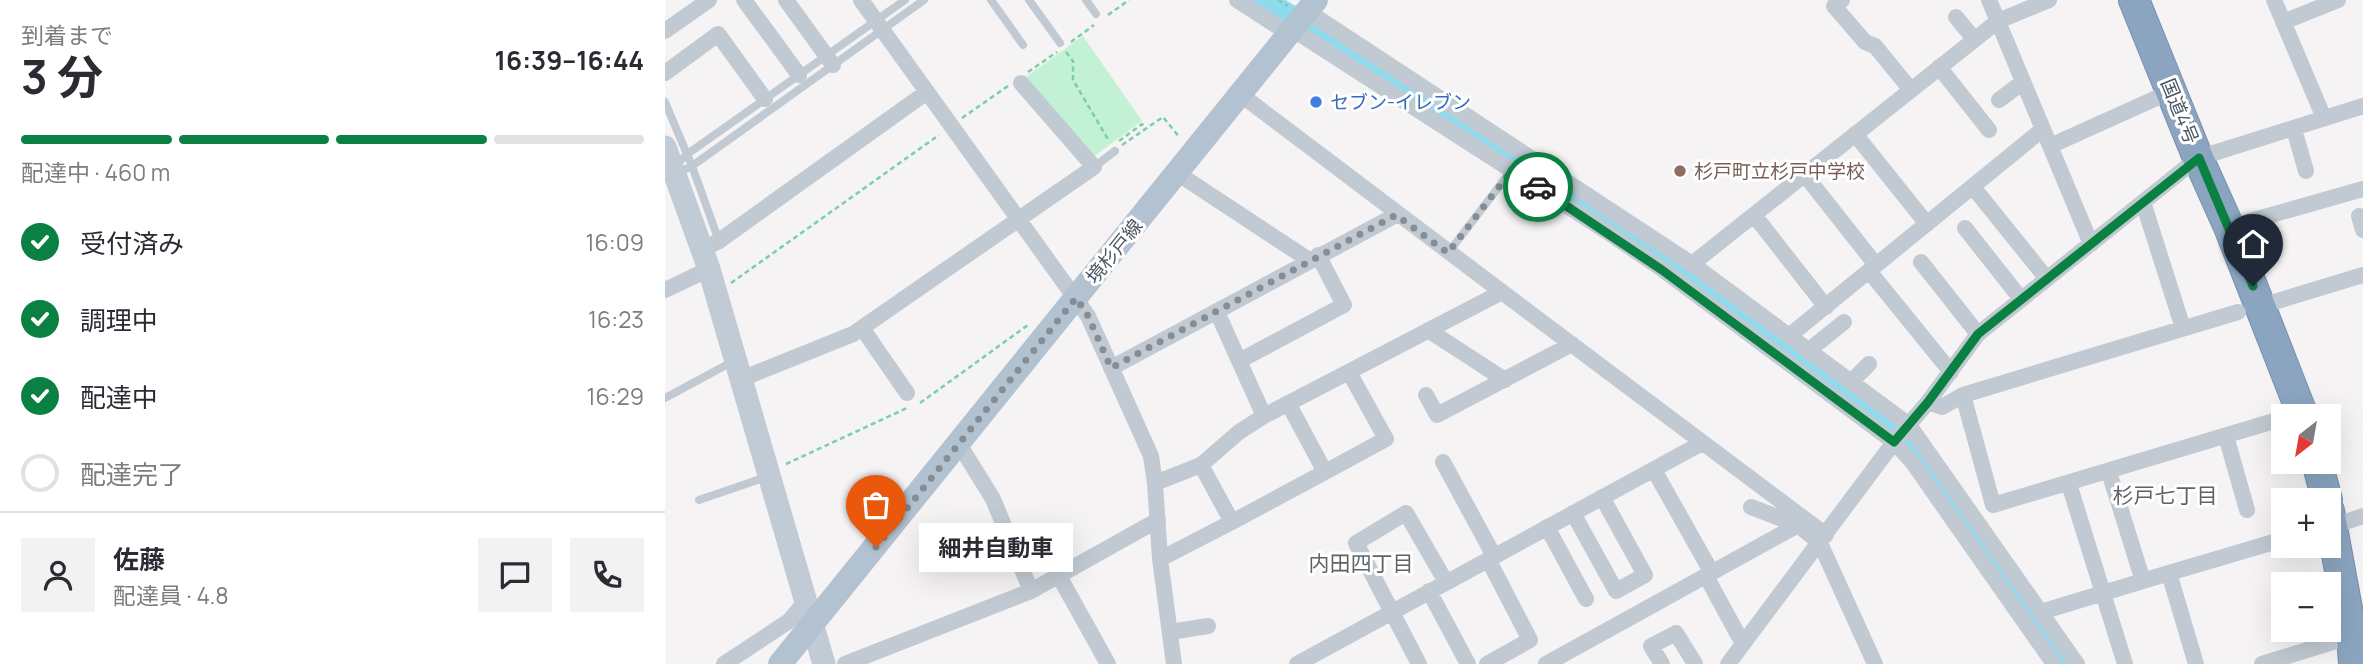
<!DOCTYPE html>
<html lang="ja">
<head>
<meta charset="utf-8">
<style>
  :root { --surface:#fff; --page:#f2f2f3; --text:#2b2b33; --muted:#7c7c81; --line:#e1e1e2; --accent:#0b8043 }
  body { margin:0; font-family:Manrope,"Noto Sans JP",sans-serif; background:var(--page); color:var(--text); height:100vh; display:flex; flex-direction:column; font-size:26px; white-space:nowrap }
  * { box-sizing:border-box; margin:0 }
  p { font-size:23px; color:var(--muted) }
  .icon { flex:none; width:38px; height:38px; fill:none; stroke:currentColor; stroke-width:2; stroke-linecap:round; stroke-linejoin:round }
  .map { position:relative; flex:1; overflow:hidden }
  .panel { display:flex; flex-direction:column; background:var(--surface); width:665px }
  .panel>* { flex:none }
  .needle { width:46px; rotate:211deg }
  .controls { position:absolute; left:1606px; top:404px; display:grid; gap:14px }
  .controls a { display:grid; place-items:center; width:70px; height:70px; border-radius:0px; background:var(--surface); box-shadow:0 7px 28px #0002; font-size:35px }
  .pin { position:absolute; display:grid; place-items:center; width:60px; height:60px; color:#fff; margin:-72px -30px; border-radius:50% 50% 50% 0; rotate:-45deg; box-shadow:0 0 7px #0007 }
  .pin .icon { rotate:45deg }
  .courier { position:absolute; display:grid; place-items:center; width:70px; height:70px; margin:-35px; border:5px solid #0b8043; border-radius:50%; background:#fff; color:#222; box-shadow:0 2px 9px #0007 }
  .bubble { position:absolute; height:49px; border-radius:0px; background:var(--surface); box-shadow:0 7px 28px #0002; font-size:23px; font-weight:700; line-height:49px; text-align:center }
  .overview em { font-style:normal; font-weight:700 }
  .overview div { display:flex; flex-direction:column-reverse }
  .overview { display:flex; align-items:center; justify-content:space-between; height:119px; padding:0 21px }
  h1 { font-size:46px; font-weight:700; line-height:52px }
  .bar { display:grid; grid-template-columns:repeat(4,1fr); gap:10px 7px; align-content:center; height:84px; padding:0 21px }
  .bar i { height:9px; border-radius:5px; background:var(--line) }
  .bar .active { background:var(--accent) }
  .bar p { grid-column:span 4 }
  .line { display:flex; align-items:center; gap:18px; padding:0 21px; border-top:2px solid var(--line) }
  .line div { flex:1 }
  .round { display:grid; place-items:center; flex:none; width:74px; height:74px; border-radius:0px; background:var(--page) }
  ol { padding:0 21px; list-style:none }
  li { display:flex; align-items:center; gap:21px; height:77px }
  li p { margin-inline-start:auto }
  li .icon { padding:7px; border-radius:50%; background:var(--accent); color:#fff; stroke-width:4 }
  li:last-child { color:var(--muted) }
  li i { width:38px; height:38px; border:4px solid var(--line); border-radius:50% }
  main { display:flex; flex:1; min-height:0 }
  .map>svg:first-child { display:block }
</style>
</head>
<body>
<main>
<section class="panel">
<div class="overview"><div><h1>3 分</h1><p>到着まで</p></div><em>16:39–16:44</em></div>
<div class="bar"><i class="active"></i><i class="active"></i><i class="active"></i><i></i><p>配達中 · 460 m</p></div>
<ol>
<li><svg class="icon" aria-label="check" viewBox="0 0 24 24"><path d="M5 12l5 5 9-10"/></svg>受付済み<p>16:09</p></li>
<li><svg class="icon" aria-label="check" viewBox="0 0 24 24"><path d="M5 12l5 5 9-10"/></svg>調理中<p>16:23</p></li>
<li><svg class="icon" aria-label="check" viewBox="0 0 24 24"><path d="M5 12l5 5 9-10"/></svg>配達中<p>16:29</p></li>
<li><i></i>配達完了</li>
</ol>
<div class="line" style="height:126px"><a class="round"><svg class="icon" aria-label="person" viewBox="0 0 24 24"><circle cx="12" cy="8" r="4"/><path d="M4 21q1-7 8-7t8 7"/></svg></a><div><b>佐藤</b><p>配達員 · 4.8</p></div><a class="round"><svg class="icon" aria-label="chat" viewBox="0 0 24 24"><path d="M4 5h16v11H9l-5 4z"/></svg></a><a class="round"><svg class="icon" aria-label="phone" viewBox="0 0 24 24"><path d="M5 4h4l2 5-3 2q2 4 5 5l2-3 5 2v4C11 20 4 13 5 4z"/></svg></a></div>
</section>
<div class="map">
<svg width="1698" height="664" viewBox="0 0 1698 664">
  <rect width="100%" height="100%" fill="#f5f3f3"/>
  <path fill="#c3f1d5" d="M418 36 477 121 428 157 361 77Z"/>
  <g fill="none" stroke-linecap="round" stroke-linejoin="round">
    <path stroke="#90daee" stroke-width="26" d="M597 0 620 15 648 28 1006 263 1248 445 1400 664"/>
    <defs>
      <path id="highway" d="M1469 0 1533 158 1564 227 1638 416
        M1652 462 1662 500
        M1664 511 1687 636 1689 664"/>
    </defs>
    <use href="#highway" stroke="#7690ad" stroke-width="32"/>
    <path stroke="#7ad0a6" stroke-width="2.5" stroke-dasharray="5 3.5" stroke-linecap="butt" d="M613 0 623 6
      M443 15 464 0
      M406 42 429 25
      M401 52 408 61V80L444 141
      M363 72 392 52
      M297 118 343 86
      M454 141 477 124 480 129
      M457 145 498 117 515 138
      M66 283 274 135
      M255 403 363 325
      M121 464 242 408"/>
    <path stroke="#c1cad2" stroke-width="8" d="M326 0 358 45
      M364 0 395 43
      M421 0 431 14
      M0 102 27 166 54 241
      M10 166 21 155 240 0
      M429 167 450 151
      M13 173 27 166 259 0
      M783 253 846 171
      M0 398 67 362
      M34 500 101 477"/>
    <path stroke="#c1cad2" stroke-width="16" d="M79 0 134 75
      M121 0 168 65
      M196 0 423 316 486 456 490 483 536 465 574 432 599 416 837 292 575 94
      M572 0 623 33
      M1177 0 1169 6 1200 42 1210 46 1246 90
      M1324 0 1426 244
      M1609 0 1659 118
      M642 11 1027 264 1244 425 1412 664
      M1291 17 1309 39
      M1618 22 1673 0
      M627 29 941 231 997 269 1229 442 1248 463 1389 664
      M0 31 44 0
      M1274 67 1324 130
      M0 73 53 34 100 99
      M1334 100 1358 82
      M1629 129 1641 171
      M1190 134 1262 224
      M1385 146 1507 91
      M512 173 644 260
      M1140 175 1211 265
      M1308 187 1382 279
      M1478 202 1518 328
      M1089 215 1161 307
      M1694 216 1698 230
      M1564 227 1698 189
      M1300 228 1356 299
      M38 249 54 241 262 92
      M1256 262 1313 334
      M1027 264 1333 21 1384 0
      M1204 271 1286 372
      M0 290 44 269
      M837 292 1161 535
      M1596 306 1698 275
      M552 312 599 416
      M197 328 242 393
      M763 330 840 380
      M1124 336 1378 129
      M1143 351 1179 322
      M574 361 679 305 653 255
      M446 368 731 215
      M76 379 188 334 429 167 356 83
      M1186 382 1204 364
      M761 395 772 415 907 344
      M1298 395 1328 505 1619 418
      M1263 402 1277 407 1298 395 1573 312
      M623 403 660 472 721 439 684 372
      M1561 436 1582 510
      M294 444 328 499 366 591
      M778 462 829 556
      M989 470 1047 573
      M1444 472 1478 581
      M490 483 495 559 509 664
      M1404 484 1460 664
      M1086 507 1133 525 1155 543 1210 664
      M908 513 951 591 980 575 937 497
      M567 522 660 472
      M1668 526 1698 516
      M882 527 921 599
      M495 559 567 522 536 465
      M1504 573 1619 539
      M394 576 443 664
      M1041 576 1078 644
      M764 591 803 664
      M1376 612 1504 573 1531 664
      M505 632 543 626
      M59 664 124 621 141 601
      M180 664 366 591 493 520
      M632 664 1037 443
      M754 664 691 543 741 513 781 582
      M822 664 865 640 823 559
      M881 664 1133 525
      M997 664 986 646 1011 633 1030 664
      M1063 664 1229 442 1263 402 1313 334 1533 158 1698 106
      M1597 664 1687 636"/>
    <path stroke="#c1cbd6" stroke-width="23" d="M0 147 44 269 159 664"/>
    <path stroke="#b3c2d1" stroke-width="24" d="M115 664 651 0"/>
    <use href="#highway" stroke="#8ba5c1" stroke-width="30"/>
  </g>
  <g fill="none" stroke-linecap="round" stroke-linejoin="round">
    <path stroke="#868d94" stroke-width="7" stroke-dasharray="0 12.6" d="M211 547 411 298 423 316 446 368 731 215 783 253 846 171 873 187"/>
    <path stroke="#0b8043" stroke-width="9" d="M873 187 997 270 1229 442 1263 402 1313 334 1534 158 1588 286"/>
  </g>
  <circle fill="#3f7fe0" stroke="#fff" stroke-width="2.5" cx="651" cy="102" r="7"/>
  <circle fill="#8d6e63" stroke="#fff" stroke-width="2.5" cx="1015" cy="171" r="7"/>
  <g text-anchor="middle" stroke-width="6" stroke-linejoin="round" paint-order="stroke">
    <g font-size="19" fill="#366cbe" stroke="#fff" text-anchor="start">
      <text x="665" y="109">セブン-イレブン</text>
    </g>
    <g font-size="19" fill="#4a5661" stroke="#fff">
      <text transform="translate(1515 111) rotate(68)" y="7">国道4号</text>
      <text transform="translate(449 251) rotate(-51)" y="7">境杉戸線</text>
    </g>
    <g font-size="19" fill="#785e54" stroke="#fff" text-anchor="start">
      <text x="1029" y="178">杉戸町立杉戸中学校</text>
    </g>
    <g font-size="21" fill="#5f6368" stroke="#fff">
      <text x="1500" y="503">杉戸七丁目</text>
      <text x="696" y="571">内田四丁目</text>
    </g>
  </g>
</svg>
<div class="controls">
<a><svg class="needle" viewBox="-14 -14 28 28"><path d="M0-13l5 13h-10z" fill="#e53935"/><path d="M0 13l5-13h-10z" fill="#7c7c81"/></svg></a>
<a>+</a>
<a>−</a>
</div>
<div class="pin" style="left:211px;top:547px;background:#ea580c"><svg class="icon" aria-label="bag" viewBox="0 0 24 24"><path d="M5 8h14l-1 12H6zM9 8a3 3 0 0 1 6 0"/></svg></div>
<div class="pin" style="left:1588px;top:286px;background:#1f2937"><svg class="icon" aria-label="home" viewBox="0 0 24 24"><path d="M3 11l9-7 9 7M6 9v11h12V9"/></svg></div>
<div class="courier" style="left:873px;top:187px"><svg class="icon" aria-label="car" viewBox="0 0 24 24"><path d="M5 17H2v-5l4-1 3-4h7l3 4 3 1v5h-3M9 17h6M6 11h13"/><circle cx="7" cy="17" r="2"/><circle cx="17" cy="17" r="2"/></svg></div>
<div class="bubble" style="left:254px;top:523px;width:154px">細井自動車</div>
</div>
</main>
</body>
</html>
